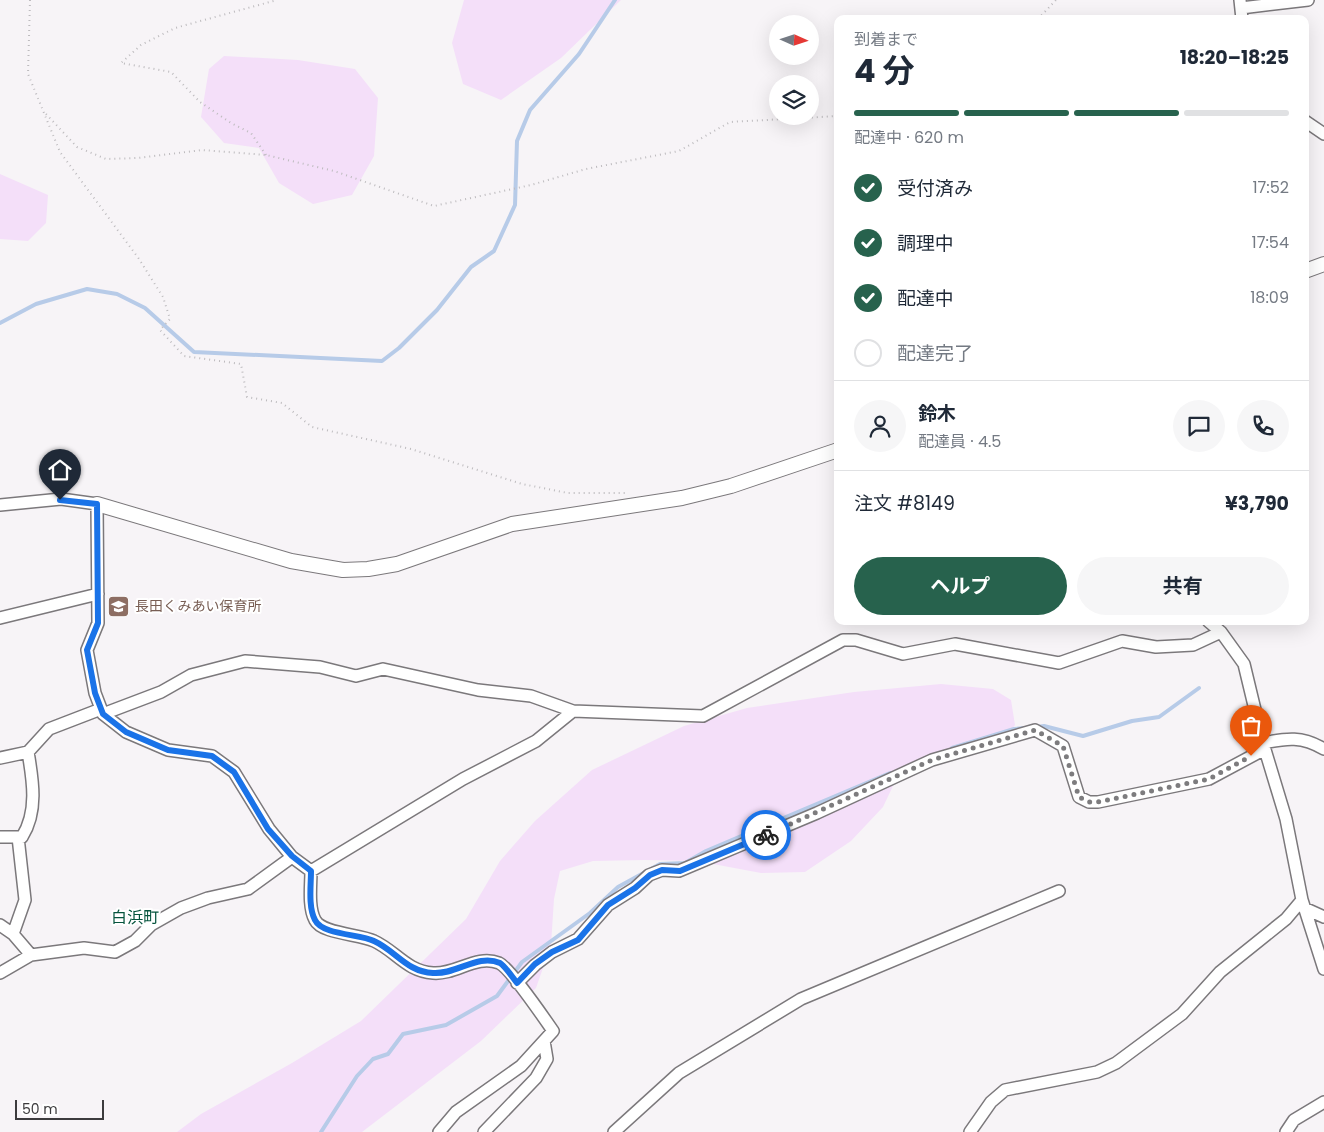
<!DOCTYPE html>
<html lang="ja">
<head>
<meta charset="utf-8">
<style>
  :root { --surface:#fff; --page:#f6f6f7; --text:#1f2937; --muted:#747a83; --line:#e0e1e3; --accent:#27624d }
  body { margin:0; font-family:Poppins,"Noto Sans JP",sans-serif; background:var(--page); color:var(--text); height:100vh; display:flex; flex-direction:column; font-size:19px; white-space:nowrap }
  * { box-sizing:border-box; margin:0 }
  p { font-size:16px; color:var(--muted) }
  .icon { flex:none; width:28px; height:28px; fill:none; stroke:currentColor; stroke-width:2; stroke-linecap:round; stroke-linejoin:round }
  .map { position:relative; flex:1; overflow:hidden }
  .drawer { position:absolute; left:834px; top:15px; width:475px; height:610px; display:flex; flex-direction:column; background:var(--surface); border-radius:10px; box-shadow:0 5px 20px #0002 }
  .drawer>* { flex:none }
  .needle { width:32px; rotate:93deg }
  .fabs { position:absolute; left:769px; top:15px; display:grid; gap:10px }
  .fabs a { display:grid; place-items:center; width:50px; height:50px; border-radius:50%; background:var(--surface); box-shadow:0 5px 20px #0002; font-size:25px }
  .scale { position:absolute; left:15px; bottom:12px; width:89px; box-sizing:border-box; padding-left:5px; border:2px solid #3c3b3d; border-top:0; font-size:14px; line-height:18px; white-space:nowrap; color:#3c3b3d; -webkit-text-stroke:4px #fff; paint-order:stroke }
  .pin { position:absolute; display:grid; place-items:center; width:42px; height:42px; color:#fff; margin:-51px -21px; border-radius:50% 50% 50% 0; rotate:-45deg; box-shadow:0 0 5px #0007 }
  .pin .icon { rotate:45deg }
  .courier { position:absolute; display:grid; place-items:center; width:50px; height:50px; margin:-25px; border:4px solid #1a73e8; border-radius:50%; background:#fff; color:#222; box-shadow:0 1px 6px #0007 }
  .summary em { font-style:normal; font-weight:700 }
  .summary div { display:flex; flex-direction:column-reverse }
  .summary { display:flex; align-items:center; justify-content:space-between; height:85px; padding:0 20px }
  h1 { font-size:32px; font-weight:700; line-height:38px }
  .bar { display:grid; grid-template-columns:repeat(4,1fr); gap:8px 5px; align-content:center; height:60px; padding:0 20px }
  .bar i { height:6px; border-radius:4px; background:var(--line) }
  .bar .selected { background:var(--accent) }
  .bar p { grid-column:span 4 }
  .line { display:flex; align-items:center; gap:12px; padding:0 20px; border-top:1px solid var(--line) }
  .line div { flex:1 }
  .round { display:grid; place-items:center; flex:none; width:52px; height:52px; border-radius:26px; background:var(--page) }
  ol { padding:0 20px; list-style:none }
  li { display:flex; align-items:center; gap:15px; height:55px }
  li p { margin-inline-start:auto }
  li .icon { padding:5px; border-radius:50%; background:var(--accent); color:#fff; stroke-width:4 }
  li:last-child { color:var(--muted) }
  li i { width:28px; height:28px; border:2px solid var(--line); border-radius:50% }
  .primary-button { display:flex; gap:10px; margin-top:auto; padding:10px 20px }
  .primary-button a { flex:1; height:58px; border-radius:30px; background:var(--accent); color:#fff; font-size:20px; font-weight:700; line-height:58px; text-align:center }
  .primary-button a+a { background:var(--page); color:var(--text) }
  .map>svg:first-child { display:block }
</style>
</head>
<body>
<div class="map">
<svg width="1324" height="1132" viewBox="0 0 1324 1132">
  <rect width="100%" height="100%" fill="#f7f4f7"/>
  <path fill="#f4dff9" d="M464 0H621L561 58 501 100 463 84 452 43Z
    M224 56 298 60 355 69 378 98 374 156 352 195 313 204 279 183 259 148 224 143 201 117 209 69Z
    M0 174 48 195 46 223 28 241 0 239Z
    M941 684 993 689 1011 700 1015 725 1002 742 900 771 883 807 851 841 805 872 761 873 697 861 645 860 593 861 560 871 554 899 551 945 536 988 481 1041 362 1132H177L201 1114 292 1063 361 1021 466 919 500 861 535 821 592 770 684 726 747 708 854 692Z"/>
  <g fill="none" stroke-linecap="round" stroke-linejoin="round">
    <path stroke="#b7cbe8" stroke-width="4" d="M0 323 36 304 87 289 117 294 145 308 194 352 382 361 399 348 437 310 471 267 494 251 515 205 517 141 530 110 579 54 615 0
      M1037 727 1044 726 1083 736 1132 721 1159 717 1199 688
      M952 748 1014 729 1025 728
      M321 1132 357 1076 373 1059 388 1054 403 1034 446 1025 497 996 522 962 590 913 618 887 660 864 685 863 706 851 890 773"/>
    <defs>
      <path id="minor" d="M1240 0 1242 19
        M1241 8 1308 0
        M1305 121 1324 134
        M0 505 61 499 97 504 98 623 87 650 95 693 103 714 126 732 168 750 212 756 234 772 269 829 292 857
        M0 618 98 594
        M103 714 161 692 191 675 245 661 320 667 356 676 383 669 478 690 531 696 573 711 703 716 843 640H856L903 654 955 644 1059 663 1122 641 1156 647 1193 645 1221 632
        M1263 743C1287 738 1302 736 1324 749
        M0 758 28 752 49 729 101 709
        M0 837H22C38 812 33 781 28 752
        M311 871C311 885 308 907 315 920 322 934 360 934 374 941 396 951 406 971 433 973 456 975 476 954 499 963 510 968 544 1018 553 1031L521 1066 456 1112 439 1132
        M1302 900 1324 969
        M1304 908 1324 917
        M0 925 13 934 31 955
        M13 934 25 900 18 837
        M0 973 31 955 84 948 115 952 135 941 151 925 181 908 208 898 248 889 292 857 311 871 463 779 536 741 573 711
        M517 983 535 965 552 952 578 939 608 905 635 888 649 875 662 870 679 871 817 813 932 760 1035 730 1063 746 1079 797 1089 802H1098L1209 779 1265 749
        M484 1132 536 1078 547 1059 544 1041
        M614 1132 679 1073 801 999 1059 891
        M970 1132 991 1102 1005 1090 1097 1072 1116 1063 1182 1014 1220 972 1286 919 1302 900 1286 819 1263 743 1244 664 1221 632 1208 621
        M1286 1132 1294 1120 1324 1102"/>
      <path id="tertiary" d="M1305 271 1324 264
        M97 504 291 561 343 570 368 569 397 564 512 524 682 498 731 486 838 450"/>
    </defs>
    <use href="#minor" stroke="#7b787b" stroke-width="14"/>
    <use href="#tertiary" stroke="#7b787b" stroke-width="16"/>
    <path stroke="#bdbbbe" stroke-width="2" stroke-dasharray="1 4" stroke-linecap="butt" d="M30 0 28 74 60 152 139 259 163 297 170 319 160 330 184 356 241 364 247 397 282 403 312 427 411 449 522 484 568 493H628
      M1038 19 1056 0
      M46 114 77 147 106 159 138 158 202 150 266 155 334 171 434 206 531 185 586 169 679 151 730 122 838 116
      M266 155 251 133 231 123 200 102 171 72 121 63 141 45 175 28 277 0"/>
    <use href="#minor" stroke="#fff" stroke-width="11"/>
    <use href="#tertiary" stroke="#fff" stroke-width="14"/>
  </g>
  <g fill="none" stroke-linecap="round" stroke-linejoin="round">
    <path stroke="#7d7c7e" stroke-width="5" stroke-dasharray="0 9" d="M766 835 932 760 1035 730 1063 746 1079 797 1089 802H1098L1209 779 1251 756"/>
    <path stroke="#1a73e8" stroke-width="6" d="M60 500 97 504 98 623 87 650 95 693 103 714 126 732 168 750 212 756 234 772 268 829 292 856 311 871C311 885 308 907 315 920 322 935 360 934 374 941 396 951 407 972 433 973 456 975 478 953 500 963 505 966 513 978 517 983L535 964 552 952 578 940 608 905 635 888 650 875 662 870 680 871 766 835"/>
  </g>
  <defs>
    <symbol id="school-square" viewBox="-11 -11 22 22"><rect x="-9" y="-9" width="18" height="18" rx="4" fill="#8d6e63" stroke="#fff"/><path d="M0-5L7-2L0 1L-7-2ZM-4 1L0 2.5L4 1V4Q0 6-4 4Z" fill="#fff"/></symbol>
  </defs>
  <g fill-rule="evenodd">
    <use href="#school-square" x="106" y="594" width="25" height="25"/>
  </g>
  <g text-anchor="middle" stroke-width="4" stroke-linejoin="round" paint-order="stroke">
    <g font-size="14" fill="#785e54" stroke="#fff" text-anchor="start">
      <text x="135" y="611">長田くみあい保育所</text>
    </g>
    <g font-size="16" fill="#05543d" stroke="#fff">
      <text x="135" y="923">白浜町</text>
    </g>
  </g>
</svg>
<div class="fabs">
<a><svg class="needle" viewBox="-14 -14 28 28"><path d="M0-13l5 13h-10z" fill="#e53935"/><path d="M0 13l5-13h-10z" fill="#747a83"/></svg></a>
<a><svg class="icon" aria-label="layers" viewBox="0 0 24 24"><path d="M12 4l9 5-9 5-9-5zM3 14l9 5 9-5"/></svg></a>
</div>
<div class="scale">50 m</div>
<div class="pin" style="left:1251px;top:756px;background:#ea580c"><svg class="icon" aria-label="bag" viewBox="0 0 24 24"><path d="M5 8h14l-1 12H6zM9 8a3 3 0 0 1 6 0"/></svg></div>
<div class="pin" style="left:60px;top:500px;background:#1f2937"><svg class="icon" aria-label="home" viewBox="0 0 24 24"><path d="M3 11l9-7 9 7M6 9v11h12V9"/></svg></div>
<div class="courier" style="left:766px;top:835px"><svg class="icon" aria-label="bike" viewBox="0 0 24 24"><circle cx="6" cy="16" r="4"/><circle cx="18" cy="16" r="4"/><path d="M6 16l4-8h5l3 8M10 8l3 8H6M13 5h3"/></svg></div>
<section class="drawer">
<div class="summary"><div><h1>4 分</h1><p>到着まで</p></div><em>18:20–18:25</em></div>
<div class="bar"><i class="selected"></i><i class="selected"></i><i class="selected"></i><i></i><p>配達中 · 620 m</p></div>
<ol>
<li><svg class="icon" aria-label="check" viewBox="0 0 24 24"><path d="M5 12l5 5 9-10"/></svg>受付済み<p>17:52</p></li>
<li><svg class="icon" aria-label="check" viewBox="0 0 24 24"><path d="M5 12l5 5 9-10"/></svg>調理中<p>17:54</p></li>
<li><svg class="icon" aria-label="check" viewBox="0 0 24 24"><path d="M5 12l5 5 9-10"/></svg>配達中<p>18:09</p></li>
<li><i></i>配達完了</li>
</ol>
<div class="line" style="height:90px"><a class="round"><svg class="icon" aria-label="person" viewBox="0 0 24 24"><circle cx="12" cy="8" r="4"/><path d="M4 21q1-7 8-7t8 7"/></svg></a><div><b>鈴木</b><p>配達員 · 4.5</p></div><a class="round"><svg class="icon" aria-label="chat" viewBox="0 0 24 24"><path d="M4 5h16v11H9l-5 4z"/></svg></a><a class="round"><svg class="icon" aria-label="phone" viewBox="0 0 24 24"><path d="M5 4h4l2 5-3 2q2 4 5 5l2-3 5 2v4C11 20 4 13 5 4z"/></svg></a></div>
<div class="line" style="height:65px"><div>注文 #8149</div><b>¥3,790</b></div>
<div class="primary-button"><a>ヘルプ</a><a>共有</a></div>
</section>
</div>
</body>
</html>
